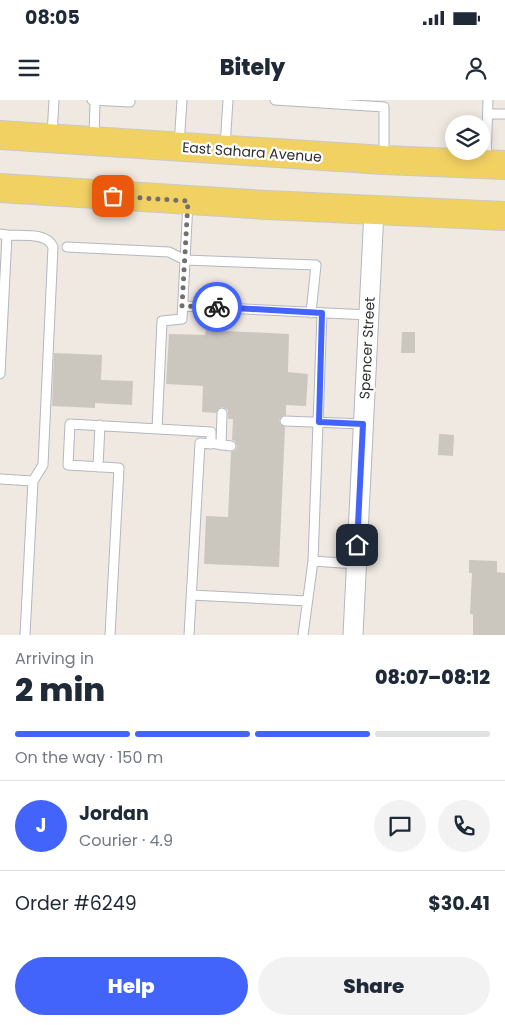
<!DOCTYPE html>
<html lang="en">
<head>
<meta charset="utf-8">
<style>
  :root { --surface:#fff; --page:#f2f2f3; --text:#1f2937; --muted:#747a83; --line:#e0e1e3; --accent:#4264fb }
  body { margin:0; font-family:Poppins,sans-serif; background:var(--page); color:var(--text); height:100vh; display:flex; flex-direction:column; font-size:19px; white-space:nowrap }
  * { box-sizing:border-box; margin:0 }
  p { font-size:16px; color:var(--muted) }
  .icon { flex:none; width:28px; height:28px; fill:none; stroke:currentColor; stroke-width:2; stroke-linecap:round; stroke-linejoin:round }
  .map { position:relative; height:535px; overflow:hidden }
  .panel { display:flex; flex-direction:column; background:var(--surface); flex:1 }
  .panel>* { flex:none }
  .buttons { position:absolute; left:445px; top:15px; display:grid; gap:10px }
  .buttons a { display:grid; place-items:center; width:45px; height:45px; border-radius:50%; background:var(--surface); box-shadow:0 2px 12px #0003; font-size:25px }
  .pin { position:absolute; display:grid; place-items:center; width:42px; height:42px; color:#fff; margin:-21px; border-radius:10px; box-shadow:0 2px 8px #0006 }
  .courier { position:absolute; display:grid; place-items:center; width:50px; height:50px; margin:-25px; border:4px solid #4264fb; border-radius:50%; background:#fff; color:#222; box-shadow:0 1px 6px #0007 }
  .head em { font-style:normal; font-weight:800 }
  .head div { display:flex; flex-direction:column-reverse }
  .head { display:flex; align-items:center; justify-content:space-between; height:85px; padding:0 15px }
  h1 { font-size:32px; font-weight:800; line-height:38px }
  .bar { display:grid; grid-template-columns:repeat(4,1fr); gap:8px 5px; align-content:center; height:60px; padding:0 15px }
  .bar i { height:6px; border-radius:4px; background:var(--line) }
  .bar .current { background:var(--accent) }
  .bar p { grid-column:span 4 }
  .line { display:flex; align-items:center; gap:12px; padding:0 15px; border-top:1px solid var(--line) }
  .line div { flex:1 }
  .round { display:grid; place-items:center; flex:none; width:52px; height:52px; border-radius:26px; background:var(--page) }
  .button { display:flex; gap:10px; margin-top:auto; padding:10px 15px }
  .button a { flex:1; height:58px; border-radius:30px; background:var(--accent); color:#fff; font-size:20px; font-weight:800; line-height:58px; text-align:center }
  .button a+a { background:var(--page); color:var(--text) }
  .status { display:flex; justify-content:space-between; align-items:center; height:35px; padding:0 25px; background:var(--surface); direction:ltr }
  .status svg { height:14px; fill:currentColor }
  header { display:flex; justify-content:space-between; align-items:center; height:65px; padding:0 15px; background:var(--surface); font-size:22px; font-weight:800 }
  .map>svg:first-child { display:block }
</style>
</head>
<body>
<div class="status"><b>08:05</b><svg viewBox="0 0 49 12"><path d="M0 12V9h3v3zM5 12V6h3v6zM10 12V3h3v9zM15 12V0h3v12zM26 1h20v11H26zM47 4h2v5h-2z"/></svg></div>
<header><svg class="icon" aria-label="menu" viewBox="0 0 24 24"><path d="M4 6h16M4 12h16M4 18h16"/></svg>Bitely<svg class="icon" aria-label="person" viewBox="0 0 24 24"><circle cx="12" cy="8" r="4"/><path d="M4 21q1-7 8-7t8 7"/></svg></header>
<div class="map">
<svg width="505" height="535" viewBox="0 0 505 535">
  <rect width="100%" height="100%" fill="#efe9e1"/>
  <path fill="#cbc7bf" d="M206 230 289 234 288 272 308 274 306 306 286 305V315L282 316 279 320 280 324 285 327 279 467 204 464 206 416 228 417 231 352 236 350 237 346 235 341 232 340 233 319H228V310L223 307 219 308 216 313 202 312 203 286 166 284 169 234 205 235Z
    M402 232H415V253H401Z
    M54 253 102 255 101 280 133 281 132 305 95 303V308L52 306Z
    M439 334 454 335 453 356 438 355Z
    M469 460 497 461V472L505 473V535H473V514H470L472 473H469Z"/>
  <g fill="none" stroke-linecap="round" stroke-linejoin="round">
    <defs>
      <path id="lane" d="M92 0 130 2V0
        M275 0 384 7V58
        M488 14H505
        M52 35 54 0
        M94 38 95 1
        M179 45 182 0
        M225 47 228 0
        M486 62 488 0
        M0 134 7 135 0 274
        M7 135C22 136 47 132 53 147L43 365 33 381 25 535
        M67 147 169 152 185 160 316 165 311 213
        M183 206 369 215
        M285 321 363 324
        M157 329 162 221 182 219 188 102
        M216 344 231 346
        M221 345 222 313
        M98 367 100 325
        M0 379 33 381
        M313 461 356 464
        M191 495 307 501
        M110 535 119 368 68 365 70 324 211 332V344L200 343 189 535
        M303 535 313 461 322 213"/>
      <path id="street" d="M353 535 374 111"/>
      <path id="primary" d="M0 35 384 60 505 65
        M0 88 267 105 505 116"/>
    </defs>
    <use href="#lane" stroke="#b4b7c1" stroke-width="11"/>
    <use href="#street" stroke="#b4b7c1" stroke-width="21"/>
    <use href="#primary" stroke="#c9c9c9" stroke-width="30"/>
    <use href="#lane" stroke="#fff" stroke-width="9"/>
    <use href="#street" stroke="#fff" stroke-width="19"/>
    <use href="#primary" stroke="#f2d163" stroke-width="28"/>
  </g>
  <g fill="none" stroke-linecap="round" stroke-linejoin="round">
    <path stroke="#726f6d" stroke-width="5" stroke-dasharray="0 9" d="M113 96 188 101 182 206 217 207"/>
    <path stroke="#4264fb" stroke-width="6" d="M217 207 322 213 319 322 363 324 357 445"/>
  </g>
  <g text-anchor="middle" stroke-width="4.5" stroke-linejoin="round" paint-order="stroke">
    <g font-size="14" fill="#2e2e2e" stroke="#fff">
      <text transform="translate(252 52) rotate(4)" y="5">East Sahara Avenue</text>
      <text transform="translate(367 248) rotate(-87)" y="5">Spencer Street</text>
    </g>
  </g>
</svg>
<div class="buttons">
<a><svg class="icon" aria-label="layers" viewBox="0 0 24 24"><path d="M12 4l9 5-9 5-9-5zM3 14l9 5 9-5"/></svg></a>
</div>
<div class="pin" style="left:113px;top:96px;background:#ea580c"><svg class="icon" aria-label="bag" viewBox="0 0 24 24"><path d="M5 8h14l-1 12H6zM9 8a3 3 0 0 1 6 0"/></svg></div>
<div class="pin" style="left:357px;top:445px;background:#1f2937"><svg class="icon" aria-label="home" viewBox="0 0 24 24"><path d="M3 11l9-7 9 7M6 9v11h12V9"/></svg></div>
<div class="courier" style="left:217px;top:207px"><svg class="icon" aria-label="bike" viewBox="0 0 24 24"><circle cx="6" cy="16" r="4"/><circle cx="18" cy="16" r="4"/><path d="M6 16l4-8h5l3 8M10 8l3 8H6M13 5h3"/></svg></div>
</div>
<section class="panel">
<div class="head"><div><h1>2 min</h1><p>Arriving in</p></div><em>08:07–08:12</em></div>
<div class="bar"><i class="current"></i><i class="current"></i><i class="current"></i><i></i><p>On the way · 150 m</p></div>
<div class="line" style="height:90px"><b class="round" style="background:var(--accent);color:#fff">J</b><div><b>Jordan</b><p>Courier · 4.9</p></div><a class="round"><svg class="icon" aria-label="chat" viewBox="0 0 24 24"><path d="M4 5h16v11H9l-5 4z"/></svg></a><a class="round"><svg class="icon" aria-label="phone" viewBox="0 0 24 24"><path d="M5 4h4l2 5-3 2q2 4 5 5l2-3 5 2v4C11 20 4 13 5 4z"/></svg></a></div>
<div class="line" style="height:65px"><div>Order #6249</div><b>$30.41</b></div>
<div class="button"><a>Help</a><a>Share</a></div>
</section>
</body>
</html>
